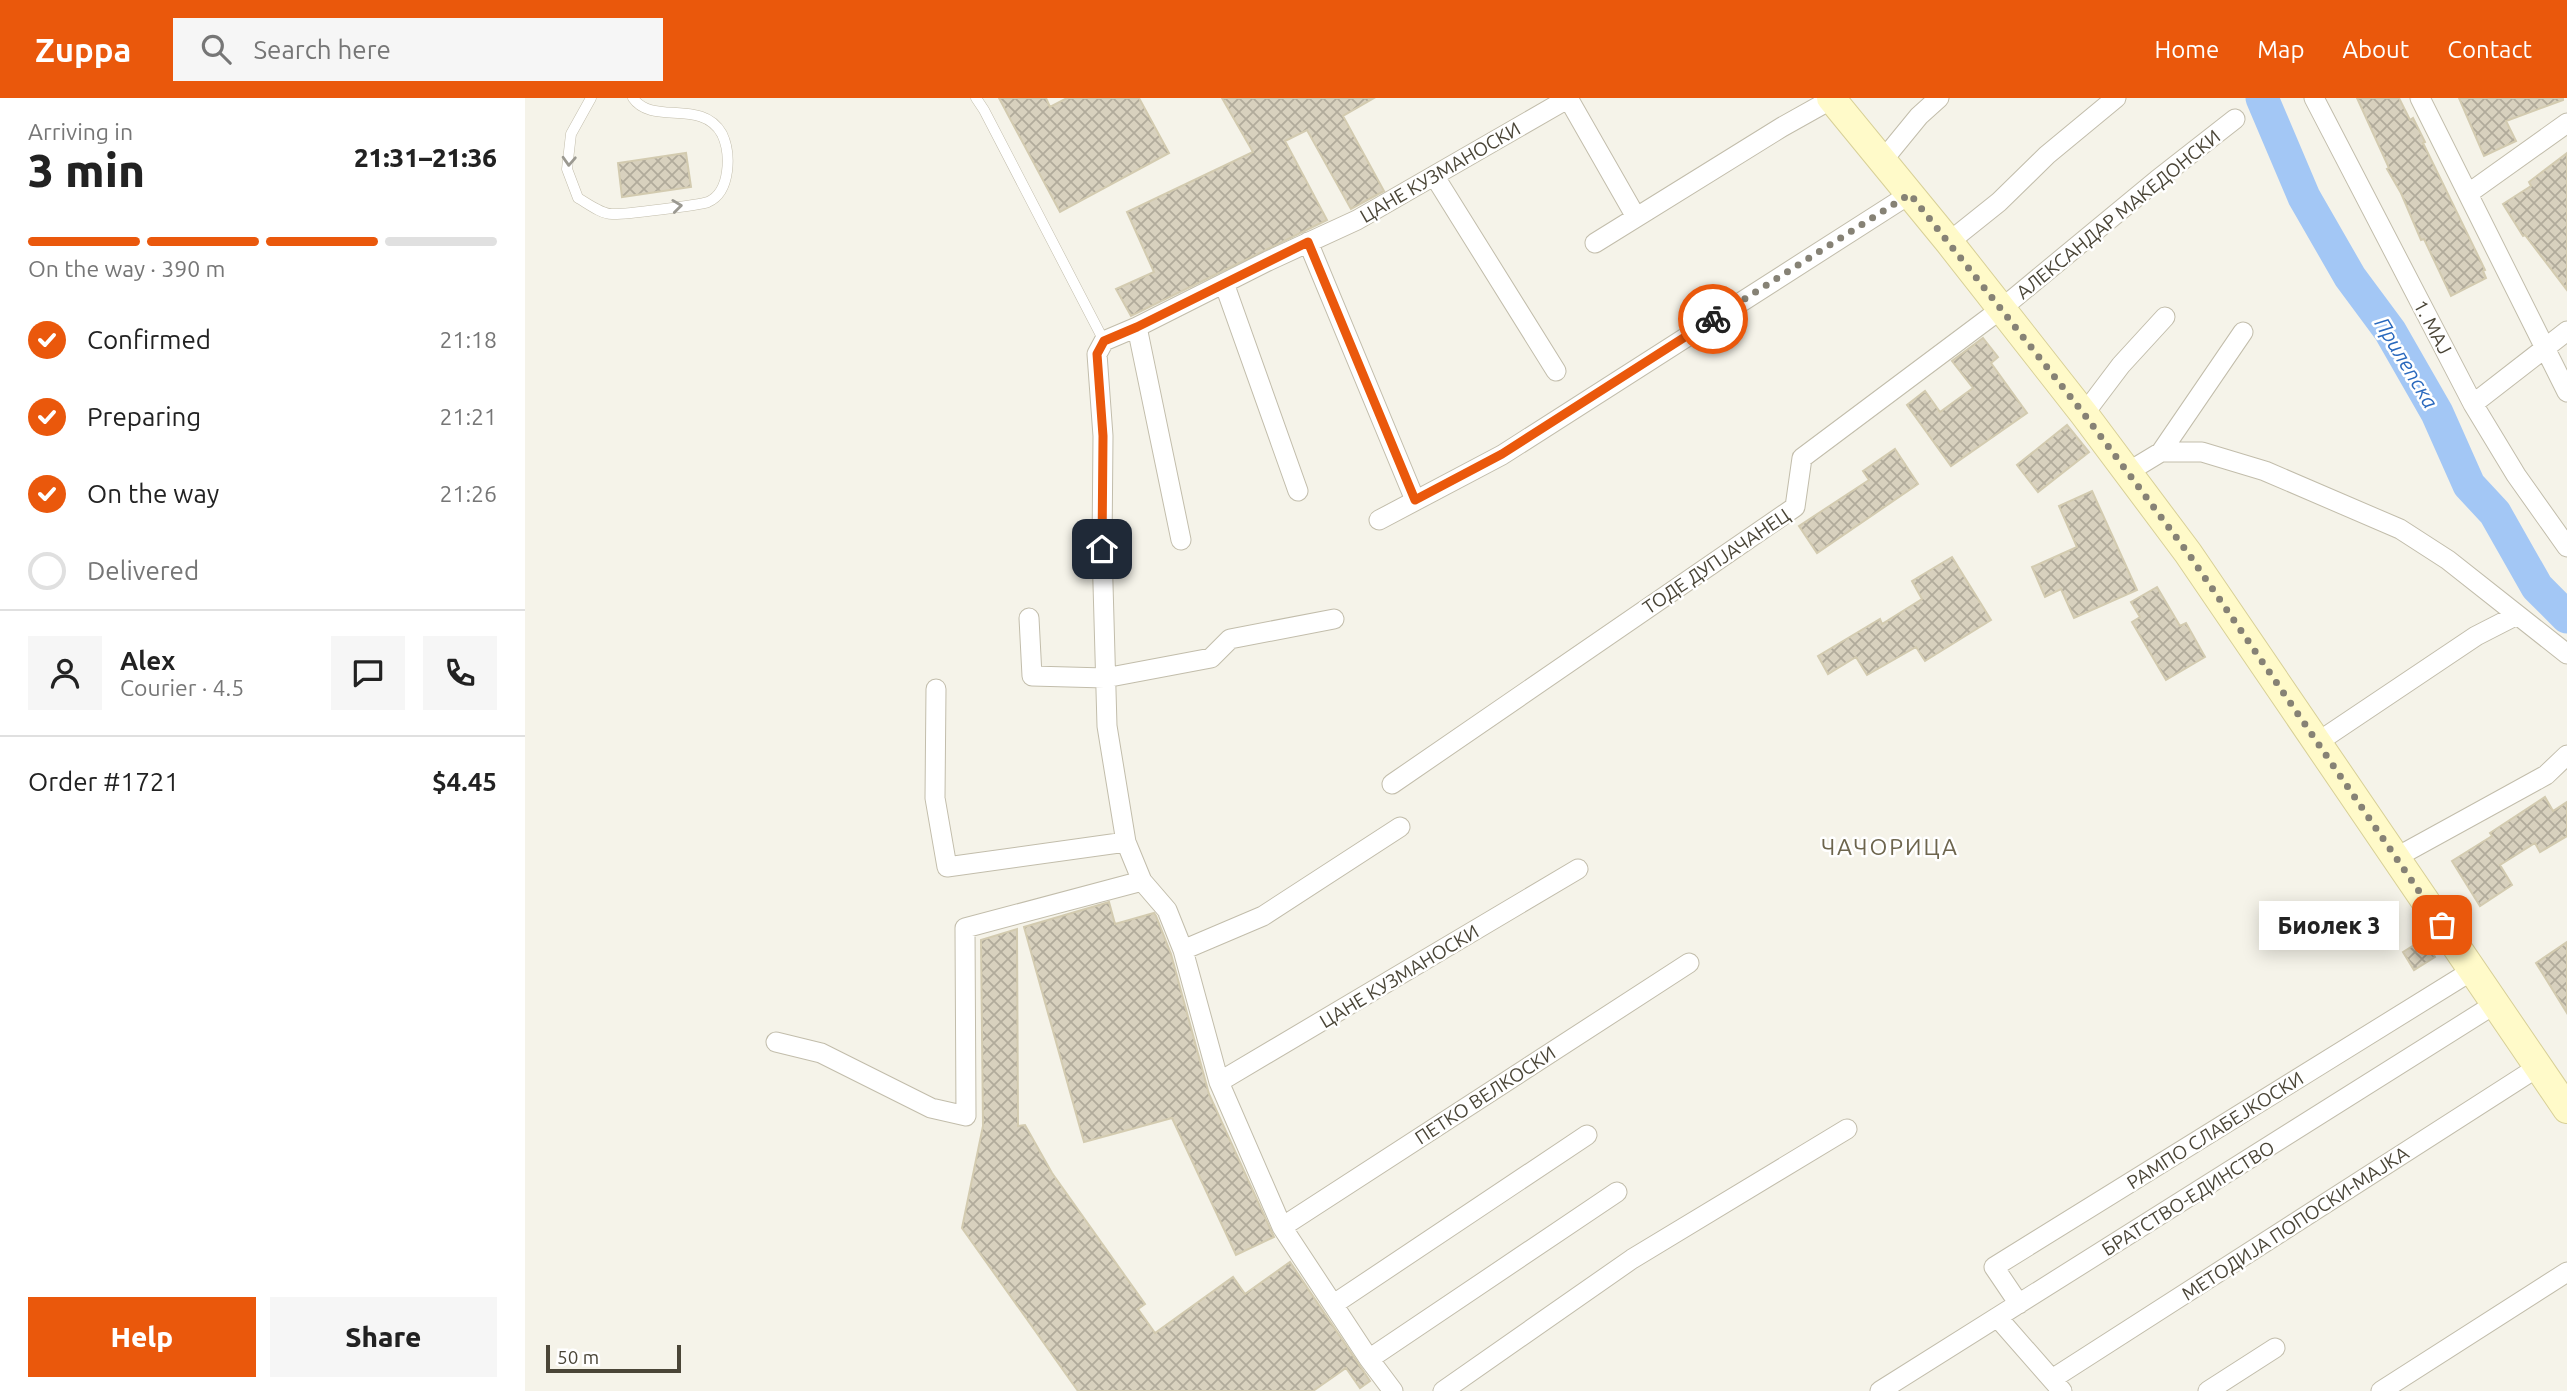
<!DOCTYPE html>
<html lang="en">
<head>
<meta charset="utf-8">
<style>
  :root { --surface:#fff; --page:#f6f6f6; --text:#222; --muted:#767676; --line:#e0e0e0; --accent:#ea580c }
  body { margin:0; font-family:Ubuntu,sans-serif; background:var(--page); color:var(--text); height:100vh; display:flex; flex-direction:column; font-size:26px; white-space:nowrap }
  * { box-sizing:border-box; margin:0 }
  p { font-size:23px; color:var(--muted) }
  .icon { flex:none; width:38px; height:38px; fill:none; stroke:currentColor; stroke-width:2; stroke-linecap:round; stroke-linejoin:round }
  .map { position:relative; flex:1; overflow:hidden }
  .side { display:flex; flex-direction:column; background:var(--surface); width:525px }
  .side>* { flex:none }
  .scale { position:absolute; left:21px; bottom:18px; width:135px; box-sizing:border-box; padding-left:7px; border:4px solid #4a4537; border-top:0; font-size:19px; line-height:24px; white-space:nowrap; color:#4a4537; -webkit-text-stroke:5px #fff; paint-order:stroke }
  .pin { position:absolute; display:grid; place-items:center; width:60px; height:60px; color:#fff; margin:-30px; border-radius:14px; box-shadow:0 4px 10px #0006 }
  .courier { position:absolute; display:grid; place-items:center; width:70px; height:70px; margin:-35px; border:5px solid #ea580c; border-radius:50%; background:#fff; color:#222; box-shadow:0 2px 9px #0007 }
  .bubble { position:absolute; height:49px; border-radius:0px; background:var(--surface); box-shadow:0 4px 18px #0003; font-size:23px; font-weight:800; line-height:49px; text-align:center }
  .overview em { font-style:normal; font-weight:800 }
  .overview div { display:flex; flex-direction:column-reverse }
  .overview { display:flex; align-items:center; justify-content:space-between; height:119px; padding:0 28px }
  h1 { font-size:46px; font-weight:800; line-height:52px }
  .bar { display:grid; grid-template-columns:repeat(4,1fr); gap:10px 7px; align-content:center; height:84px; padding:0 28px }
  .bar i { height:9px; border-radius:5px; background:var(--line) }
  .bar .current { background:var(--accent) }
  .bar p { grid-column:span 4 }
  .line { display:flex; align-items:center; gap:18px; padding:0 28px; border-top:2px solid var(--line) }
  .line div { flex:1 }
  .round { display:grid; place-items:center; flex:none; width:74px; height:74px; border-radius:0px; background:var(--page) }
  ol { padding:0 28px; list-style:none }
  li { display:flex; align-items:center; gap:21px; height:77px }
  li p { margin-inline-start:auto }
  li .icon { padding:7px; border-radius:50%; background:var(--accent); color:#fff; stroke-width:4 }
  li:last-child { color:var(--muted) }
  li i { width:38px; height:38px; border:4px solid var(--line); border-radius:50% }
  .button { display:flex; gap:14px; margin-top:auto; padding:14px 28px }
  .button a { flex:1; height:80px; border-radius:0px; background:var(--accent); color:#fff; font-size:28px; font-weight:800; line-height:80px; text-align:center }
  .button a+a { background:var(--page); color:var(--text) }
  header { display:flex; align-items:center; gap:42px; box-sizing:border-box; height:98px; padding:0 35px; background:var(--accent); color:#fff }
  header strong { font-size:33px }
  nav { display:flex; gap:38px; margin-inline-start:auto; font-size:24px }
  .search { width:490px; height:63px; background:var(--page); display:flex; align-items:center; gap:18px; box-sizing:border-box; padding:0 24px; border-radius:0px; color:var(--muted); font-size:26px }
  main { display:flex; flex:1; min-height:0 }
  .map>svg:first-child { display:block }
</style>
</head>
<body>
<header>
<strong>Zuppa</strong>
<div class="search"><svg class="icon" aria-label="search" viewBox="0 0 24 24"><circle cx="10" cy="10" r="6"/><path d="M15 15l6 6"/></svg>Search here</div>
<nav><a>Home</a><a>Map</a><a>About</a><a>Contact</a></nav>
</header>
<main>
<section class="side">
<div class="overview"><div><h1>3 min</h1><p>Arriving in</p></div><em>21:31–21:36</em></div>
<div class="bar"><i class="current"></i><i class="current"></i><i class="current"></i><i></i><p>On the way · 390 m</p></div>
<ol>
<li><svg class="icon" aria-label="check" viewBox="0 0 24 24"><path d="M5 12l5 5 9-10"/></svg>Confirmed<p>21:18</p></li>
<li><svg class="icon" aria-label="check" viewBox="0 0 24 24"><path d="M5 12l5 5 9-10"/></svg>Preparing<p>21:21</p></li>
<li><svg class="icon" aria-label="check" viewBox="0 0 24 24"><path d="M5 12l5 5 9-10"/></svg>On the way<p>21:26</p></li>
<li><i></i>Delivered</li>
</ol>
<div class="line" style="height:126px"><a class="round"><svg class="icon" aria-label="person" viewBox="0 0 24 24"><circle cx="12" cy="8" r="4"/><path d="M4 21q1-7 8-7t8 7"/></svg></a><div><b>Alex</b><p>Courier · 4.5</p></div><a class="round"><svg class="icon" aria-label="chat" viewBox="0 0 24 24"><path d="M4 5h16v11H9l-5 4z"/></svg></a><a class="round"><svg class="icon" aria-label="phone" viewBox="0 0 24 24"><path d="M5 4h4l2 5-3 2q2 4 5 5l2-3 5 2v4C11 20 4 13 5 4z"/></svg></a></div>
<div class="line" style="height:91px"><div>Order #1721</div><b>$4.45</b></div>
<div class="button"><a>Help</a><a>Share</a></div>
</section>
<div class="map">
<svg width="2042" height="1293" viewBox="0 0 2042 1293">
  <defs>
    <pattern id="building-cross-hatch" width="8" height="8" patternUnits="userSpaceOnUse" patternTransform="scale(1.75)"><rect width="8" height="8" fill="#d8d1be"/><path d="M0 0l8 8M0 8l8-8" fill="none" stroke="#b1ab9b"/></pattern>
  </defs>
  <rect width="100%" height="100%" fill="#f5f3e9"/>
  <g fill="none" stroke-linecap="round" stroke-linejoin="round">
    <path stroke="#a3c7f5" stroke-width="33" d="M1737 0 1779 99 1825 179 1865 233 1912 315 1944 387 1970 415 2012 489 2042 519"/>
  </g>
  <path fill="url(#building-cross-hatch)" stroke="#d3cbb0" stroke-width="2" d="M474 0H521L525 9 542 0H614L644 55 535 114Z
    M697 0H849L818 18 859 93 826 111 782 32 760 43 802 122 606 218 591 191 629 174 602 114 728 54Z
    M1832 0H1874L1885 22 1888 20 1900 44 1898 45 1960 172 1958 173 1961 180 1926 198 1899 141 1896 142 1876 95 1862 71 1864 70Z
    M1934 0H2038V2L1981 23 1991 43 1959 58Z
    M161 55 166 89 97 99 93 65Z
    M2042 55V192L2000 137 1998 138 1978 106 2006 88 2004 84Z
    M1458 240 1473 259 1466 265 1502 315 1426 368 1382 307 1400 293 1415 314 1448 290 1427 263Z
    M1542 327 1564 354 1513 394 1492 367Z
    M1370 351 1393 386 1292 455 1274 428 1344 382 1338 373Z
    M1567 393 1612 492 1549 520 1536 491 1520 499 1507 469 1552 449 1534 408Z
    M1427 459 1466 522 1400 563 1391 549 1342 577 1331 559 1303 576 1293 558 1355 521 1357 526 1397 501 1387 483Z
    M1632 489 1655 528 1661 525 1680 559 1641 582 1607 524 1615 519 1606 504Z
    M2020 699 2028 713 2042 704V738L2015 754 2010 745 1975 767 1987 787 1955 808 1927 763 1967 738 1965 735Z
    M584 804 590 826 629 815 631 818 646 856 684 996 749 1139 711 1157 647 1020 559 1044 499 829Z
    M492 831 493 1028 500 1027 527 1075 620 1206 613 1211 630 1235 708 1179 720 1196 765 1164 845 1283 835 1290 821 1270 788 1293H553L437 1130 458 1028 456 842Z
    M1899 841 1910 859 1889 872 1878 854Z
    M2042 844V915L2011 865Z"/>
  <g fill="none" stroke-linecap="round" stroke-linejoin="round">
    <defs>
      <path id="lane" d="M66 0 46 36 42 71 53 100C62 105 76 116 87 116 97 117 175 107 183 104 206 94 206 55 197 36 177 0 127 28 108 0
        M451 0 459 12 579 243"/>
      <path id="street" d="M1043 0 1111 119
        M1789 0 1948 306 1991 377 2042 449
        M1895 0 2042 294
        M1358 62 1394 18 1414 0
        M910 79 1031 273
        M1944 95 2042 25
        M783 144 890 402
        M1424 144 1474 104 1522 57 1591 0
        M1070 145 1257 29 1307 1
        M699 185 773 393
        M612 229 656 442
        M1948 306 2042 233
        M1559 316 1596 267 1640 219
        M1636 354 1718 234
        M1603 374 1636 354H1677L1740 373 1875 431 1923 462 2042 556
        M854 422 977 357 1385 96
        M504 520 507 578 580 580 686 560 705 541 809 521
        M411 591 410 700 422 769 601 744
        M1793 644 1951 538 1992 517
        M867 686 1270 409 1277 360 1476 211 1632 82 1710 21
        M1870 760 2021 677 2042 657
        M658 852 738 818 875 729
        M251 944 296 955 406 1010 441 1018 440 830 617 783
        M694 984 1053 771
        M757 1129 1164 865
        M809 1206 1062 1037
        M1494 1206 1469 1169 1948 872
        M1473 1220 1537 1293
        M844 1261 1092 1094
        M1527 1281 2013 969
        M868 1293 844 1261 757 1129 694 984 658 852 642 812 617 783 601 744 582 628 577 451 578 338 572 256 579 243 612 229 743 163 832 122 1044 0
        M918 1293 1107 1161 1322 1031
        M1355 1293 1970 906
        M1683 1293 1750 1250
        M1856 1293 2042 1174"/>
      <path id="secondary" d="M1306 0 1424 144 1559 316 1663 455 2042 1011"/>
    </defs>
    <use href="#lane" stroke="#c2bdab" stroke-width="11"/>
    <use href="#street" stroke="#c2bdab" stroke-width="21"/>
    <use href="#secondary" stroke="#d8d097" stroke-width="30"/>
    <use href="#lane" stroke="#fff" stroke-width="10"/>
    <use href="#street" stroke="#fff" stroke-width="19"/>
    <use href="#secondary" stroke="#fffac9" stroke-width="28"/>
  </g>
  <defs><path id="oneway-chevron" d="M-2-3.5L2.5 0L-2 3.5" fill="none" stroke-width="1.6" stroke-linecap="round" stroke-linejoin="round" transform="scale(1.75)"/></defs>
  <g stroke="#9b9991">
    <use href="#oneway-chevron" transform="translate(44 63) rotate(93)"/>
    <use href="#oneway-chevron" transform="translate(152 108) rotate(-7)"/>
  </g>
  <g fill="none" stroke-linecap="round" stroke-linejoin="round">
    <path stroke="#868275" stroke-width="7" stroke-dasharray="0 12.6" d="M1188 221 1385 96 1559 316 1663 455 1917 827"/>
    <path stroke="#ea580c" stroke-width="9" d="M577 451 578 338 572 256 579 243 612 229 783 144 890 402 977 356 1188 221"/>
  </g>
  <g text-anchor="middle" stroke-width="5" stroke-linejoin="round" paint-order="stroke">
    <g font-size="19" fill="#4a4537" stroke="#fff">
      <text transform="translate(915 74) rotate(-30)" y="7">ЦАНЕ КУЗМАНОСКИ</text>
      <text transform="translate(1593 116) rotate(-39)" y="7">АЛЕКСАНДАР МАКЕДОНСКИ</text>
      <text transform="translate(1908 229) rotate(62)" y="7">1. МАЈ</text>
      <text transform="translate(1191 463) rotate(-34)" y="7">ТОДЕ ДУПЈАЧАНЕЦ</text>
      <text transform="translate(874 878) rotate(-31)" y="7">ЦАНЕ КУЗМАНОСКИ</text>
      <text transform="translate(960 997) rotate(-33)" y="7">ПЕТКО ВЕЛКОСКИ</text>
      <text transform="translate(1690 1032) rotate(-32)" y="7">РАМПО СЛАБЕЈКОСКИ</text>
      <text transform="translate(1663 1100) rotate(-32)" y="7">БРАТСТВО-ЕДИНСТВО</text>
      <text transform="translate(1770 1125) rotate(-33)" y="7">МЕТОДИЈА ПОПОСКИ-МАЈКА</text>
    </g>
    <g font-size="21" font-style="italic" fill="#2968bd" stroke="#fff">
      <text transform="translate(1881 265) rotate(59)" y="7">Прилепска</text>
    </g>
    <g font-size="23" letter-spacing="2" fill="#6d654d" stroke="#fff">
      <text x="1365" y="757">ЧАЧОРИЦА</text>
    </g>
  </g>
</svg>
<div class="scale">50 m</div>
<div class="pin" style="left:1917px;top:827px;background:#ea580c"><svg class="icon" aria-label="bag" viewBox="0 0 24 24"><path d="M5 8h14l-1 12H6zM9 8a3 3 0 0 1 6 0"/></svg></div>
<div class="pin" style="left:577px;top:451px;background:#1f2937"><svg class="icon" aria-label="home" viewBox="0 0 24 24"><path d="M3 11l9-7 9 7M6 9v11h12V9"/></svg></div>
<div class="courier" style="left:1188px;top:221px"><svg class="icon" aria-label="bike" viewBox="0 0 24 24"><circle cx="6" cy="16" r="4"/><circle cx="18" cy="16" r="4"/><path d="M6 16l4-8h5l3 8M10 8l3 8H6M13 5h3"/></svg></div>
<div class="bubble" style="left:1734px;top:803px;width:140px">Биолек 3</div>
</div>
</main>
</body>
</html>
